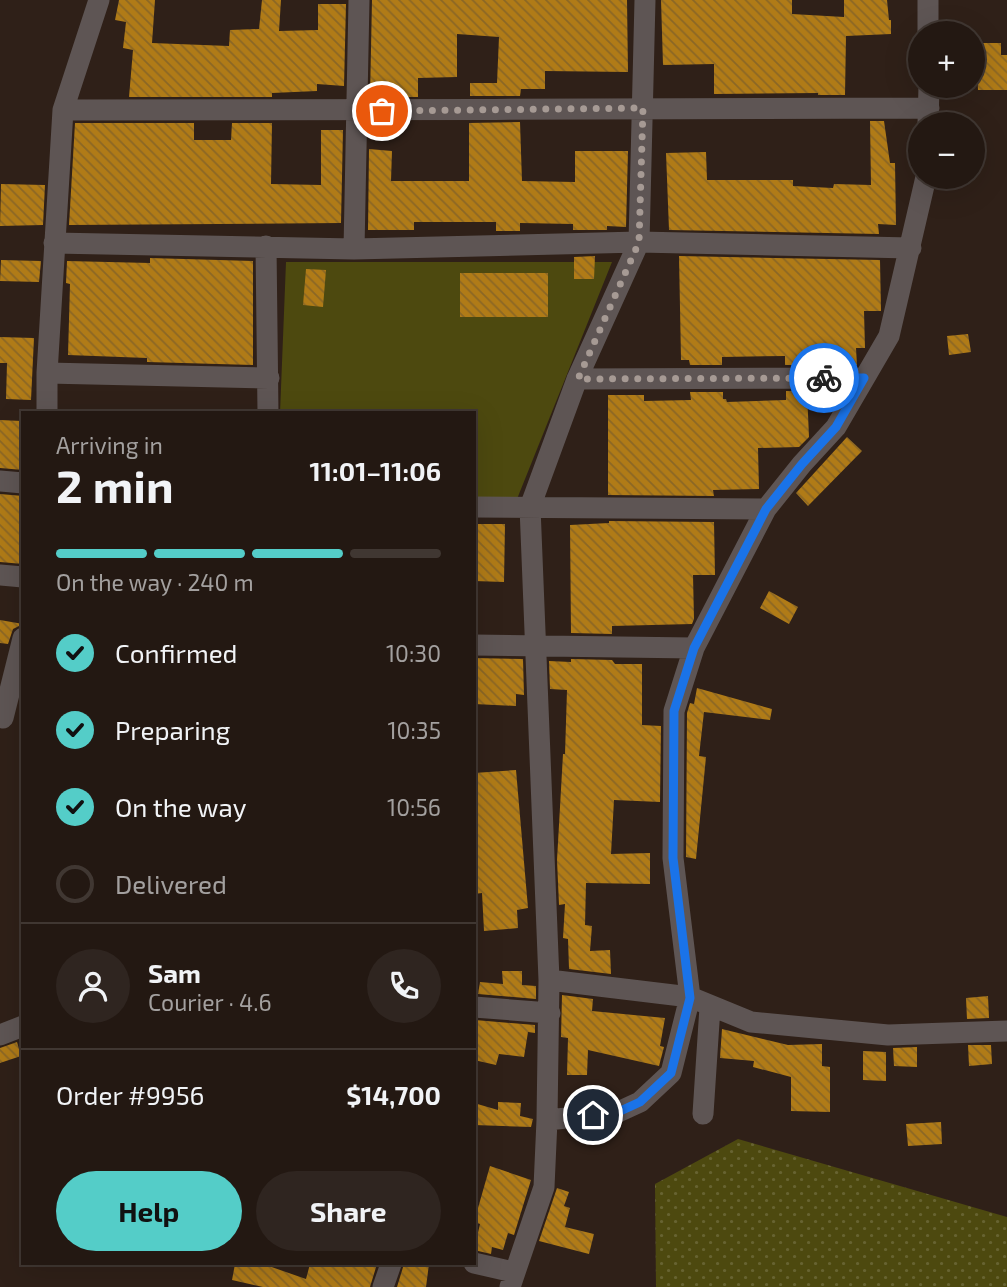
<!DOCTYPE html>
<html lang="en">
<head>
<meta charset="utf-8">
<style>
  :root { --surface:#231812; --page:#2f2520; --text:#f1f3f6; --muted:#a3a09f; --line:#403732; --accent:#54cdc8 }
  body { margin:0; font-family:"Exo 2",sans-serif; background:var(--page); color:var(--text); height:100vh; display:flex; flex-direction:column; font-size:26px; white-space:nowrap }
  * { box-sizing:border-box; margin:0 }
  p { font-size:23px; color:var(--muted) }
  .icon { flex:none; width:38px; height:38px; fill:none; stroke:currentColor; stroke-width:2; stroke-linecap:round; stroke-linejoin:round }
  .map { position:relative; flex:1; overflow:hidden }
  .drawer { position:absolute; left:21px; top:411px; width:455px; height:854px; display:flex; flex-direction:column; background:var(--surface); border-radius:0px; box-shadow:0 7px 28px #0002,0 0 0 2px var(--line) }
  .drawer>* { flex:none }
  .tools { position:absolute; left:908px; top:21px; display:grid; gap:14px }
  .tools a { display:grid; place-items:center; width:77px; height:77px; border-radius:50%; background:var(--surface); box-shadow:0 7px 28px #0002,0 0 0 2px var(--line); font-size:35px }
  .pin { position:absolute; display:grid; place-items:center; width:60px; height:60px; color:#fff; margin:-30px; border:4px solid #fff; border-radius:50%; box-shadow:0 2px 7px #0007 }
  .courier { position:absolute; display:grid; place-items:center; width:70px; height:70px; margin:-35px; border:5px solid #1a73e8; border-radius:50%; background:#fff; color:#222; box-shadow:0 2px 9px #0007 }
  .head em { font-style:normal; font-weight:700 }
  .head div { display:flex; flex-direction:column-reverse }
  .head { display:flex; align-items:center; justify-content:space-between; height:119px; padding:0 35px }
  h1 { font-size:46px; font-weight:700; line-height:52px }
  .bar { display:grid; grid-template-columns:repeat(4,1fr); gap:10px 7px; align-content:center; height:84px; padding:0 35px }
  .bar i { height:9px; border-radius:5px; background:var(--line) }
  .bar .active { background:var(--accent) }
  .bar p { grid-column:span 4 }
  .line { display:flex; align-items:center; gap:18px; padding:0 35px; border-top:2px solid var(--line) }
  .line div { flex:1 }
  .round { display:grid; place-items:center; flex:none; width:74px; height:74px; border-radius:37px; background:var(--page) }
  ol { padding:0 35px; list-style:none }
  li { display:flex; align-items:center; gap:21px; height:77px }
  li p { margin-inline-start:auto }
  li .icon { padding:7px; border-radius:50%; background:var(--accent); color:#111; stroke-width:4 }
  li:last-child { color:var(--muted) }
  li i { width:38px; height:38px; border:4px solid var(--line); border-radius:50% }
  .action { display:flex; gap:14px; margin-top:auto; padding:14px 35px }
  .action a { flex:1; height:80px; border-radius:42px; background:var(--accent); color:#111; font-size:28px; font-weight:700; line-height:80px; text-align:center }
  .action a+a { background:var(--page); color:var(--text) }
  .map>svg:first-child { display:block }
</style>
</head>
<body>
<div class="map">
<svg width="1007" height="1287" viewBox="0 0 1007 1287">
  <defs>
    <pattern id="grass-dots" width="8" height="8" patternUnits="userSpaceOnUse" patternTransform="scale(1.75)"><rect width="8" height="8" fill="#4d490f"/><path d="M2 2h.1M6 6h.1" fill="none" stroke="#676331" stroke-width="1.8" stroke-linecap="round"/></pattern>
    <pattern id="building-back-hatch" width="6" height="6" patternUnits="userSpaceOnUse" patternTransform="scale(1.75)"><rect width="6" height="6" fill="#b07b17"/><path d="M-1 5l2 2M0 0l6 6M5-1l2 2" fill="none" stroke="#8b6725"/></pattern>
  </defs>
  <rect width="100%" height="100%" fill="#2f2018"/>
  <path fill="url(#grass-dots)" d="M738 1139 1007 1217V1287H656L655 1184Z"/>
  <path fill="#4d490f" d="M286 262H612L517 499H474V413H280Z"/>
  <path fill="url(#building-back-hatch)" d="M119 0H155L152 43 229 46 230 30 259 29 262 0H281L279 31 318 30V4H346L344 86 317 84V91L272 93V97H129L133 50 123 48 126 22 115 20Z
    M372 0H627L628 72 545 71V89H521L520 96H470V83H497L499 37 457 34V77L418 78V97H370Z
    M661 0H792V14L844 17V0H887L889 20H891V34L846 36 845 95H818V93L714 94V64L663 65Z
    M973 43H1001V55H1007V90H978L977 66H973Z
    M870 121H884L890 163H895L896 225 878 224 879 234 669 230 666 153 706 152 707 180H793V186L833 188 834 184 871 185Z
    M520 122 522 181 575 182V151H628L626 227 607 226V230H573V224L520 223V231H496V222H414V230H368L369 149 392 151 391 181H469V123Z
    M75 123H194V140H231L232 123H272L271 184 321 185V130H343L341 223 69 225Z
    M1 184 45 185 43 225 0 226Z
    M595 256 594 279H574V257Z
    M679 256 880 260 881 311H864L865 348H856L857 365H785V356L722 357V365H690L689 360H681Z
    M150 258 253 261V365L147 362V358L68 355 70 284 66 283 67 261 150 263Z
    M1 260 41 261 39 282 0 281Z
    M306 269 326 270 323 307 303 305Z
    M460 273H548V317H460Z
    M968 334 971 352 949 355 947 336Z
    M0 337 34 338 31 400 6 399 7 363H0Z
    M786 391H807L809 437 799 447 758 448 759 489 713 490 714 496 608 495V395H644V401L691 400 690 392H723V399H726L727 402 786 400Z
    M0 420 22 421 23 470 0 468Z
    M847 437 862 451 808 506 796 493Z
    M0 494 23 496V564L0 562Z
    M609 521 714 522 715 575H693L694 619 692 624 612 626V634L571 633 570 525 609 523Z
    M474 524H505L504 582 474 581Z
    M769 591 798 607 789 624 760 608Z
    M0 620 23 624 13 629 8 644 0 643Z
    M474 658 523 659 524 695 516 694V706L474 704Z
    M571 659 612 660 615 664H642V725L661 726 660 802 614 800 611 854 650 853V884L586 883 585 925 592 926 590 951 610 950 611 974 569 969 568 939 563 938 565 904 559 905 557 860 563 754H565L567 690 550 689 549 661 571 662Z
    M697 688 772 709 770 720 704 712 699 756 706 757 696 859 686 857 687 713 690 703 694 704Z
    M516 770 528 908 517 910 518 928 484 931 482 893 474 894V773Z
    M502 971H522V985L536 986V999L478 994 480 982 503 984Z
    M562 995 593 999 592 1011 665 1018 660 1046 664 1047 659 1066 588 1050 587 1075H567L568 1038 561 1037Z
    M988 996 989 1018 967 1019 966 998Z
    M475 1020 535 1025V1033L528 1032 524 1057 499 1054 496 1065 474 1060Z
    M722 1029 788 1045 822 1044V1066L830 1067V1112L791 1111V1077L753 1067 754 1061 720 1058Z
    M17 1042 21 1056 0 1063V1048Z
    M968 1045H991L992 1064 969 1066Z
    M917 1047V1067L894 1066 893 1048Z
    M863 1051 886 1052V1081L863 1080Z
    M498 1102 521 1103 520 1116 533 1119 531 1127 474 1125V1103L498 1110Z
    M941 1122 942 1144 908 1146 906 1124Z
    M490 1166 531 1180 514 1235 508 1233 503 1250 492 1247 491 1254 474 1250 480 1224 474 1222Z
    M557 1188 569 1192 564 1206 570 1208 565 1227 594 1234 589 1254 539 1241Z
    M235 1264H263L306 1279 310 1264H377L370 1287H263L232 1280Z
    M404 1264H429L426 1287H397Z"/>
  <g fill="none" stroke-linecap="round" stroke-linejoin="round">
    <path stroke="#5e5554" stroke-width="21" d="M928 0V33
      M63 110C352 111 640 108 929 108
      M928 124 929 86
      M54 243 354 249 639 242 911 248
      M266 246 268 413
      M354 249 359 0
      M47 373 269 378
      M577 379 864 378
      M47 413V373L63 110 99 0
      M0 481 23 483
      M474 507 766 509
      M0 575 23 577
      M474 645 694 648
      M3 718 23 638
      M549 980 690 997 751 1022 888 1035 1007 1031
      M474 1007 550 1013
      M0 1035 23 1026
      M703 1114 710 1007
      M547 1120 616 1113 640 1102 671 1073 690 997 673 858 674 711 694 648 766 509 802 464 836 427 889 336 926 177
      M474 1263 513 1272
      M383 1287 391 1264
      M510 1287 544 1187 547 1120 549 980 530 507 577 379 639 242 645 0"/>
  </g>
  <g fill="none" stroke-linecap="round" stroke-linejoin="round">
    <path stroke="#a69a94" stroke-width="7" stroke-dasharray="0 12.6" d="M382 111 643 108 639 242 578 379 824 378"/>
    <path stroke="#1a73e8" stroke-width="9" d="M593 1115 616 1113 640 1102 671 1073 690 998 673 858 674 711 694 648 766 509 802 464 836 427 864 378H824"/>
  </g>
</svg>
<div class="tools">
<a>+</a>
<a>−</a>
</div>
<div class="pin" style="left:382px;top:111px;background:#ea580c"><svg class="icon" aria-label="bag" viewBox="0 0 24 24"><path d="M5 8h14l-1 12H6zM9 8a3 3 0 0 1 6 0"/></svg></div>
<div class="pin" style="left:593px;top:1115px;background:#1f2937"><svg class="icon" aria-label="home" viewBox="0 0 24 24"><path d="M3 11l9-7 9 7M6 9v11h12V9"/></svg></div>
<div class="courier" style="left:824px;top:378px"><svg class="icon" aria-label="bike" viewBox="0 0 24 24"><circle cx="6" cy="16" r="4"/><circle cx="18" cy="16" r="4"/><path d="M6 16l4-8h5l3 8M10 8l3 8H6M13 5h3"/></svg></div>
<section class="drawer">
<div class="head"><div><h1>2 min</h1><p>Arriving in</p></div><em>11:01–11:06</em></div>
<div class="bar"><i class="active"></i><i class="active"></i><i class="active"></i><i></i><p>On the way · 240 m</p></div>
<ol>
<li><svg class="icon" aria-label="check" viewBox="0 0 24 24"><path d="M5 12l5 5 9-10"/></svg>Confirmed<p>10:30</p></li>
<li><svg class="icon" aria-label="check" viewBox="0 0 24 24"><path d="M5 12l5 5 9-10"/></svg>Preparing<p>10:35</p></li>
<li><svg class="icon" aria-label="check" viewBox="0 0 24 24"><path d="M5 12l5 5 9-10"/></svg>On the way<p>10:56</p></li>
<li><i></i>Delivered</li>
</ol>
<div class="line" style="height:126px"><a class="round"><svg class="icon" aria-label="person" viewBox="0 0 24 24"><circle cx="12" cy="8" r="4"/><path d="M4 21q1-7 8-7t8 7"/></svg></a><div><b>Sam</b><p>Courier · 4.6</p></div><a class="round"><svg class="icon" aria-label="phone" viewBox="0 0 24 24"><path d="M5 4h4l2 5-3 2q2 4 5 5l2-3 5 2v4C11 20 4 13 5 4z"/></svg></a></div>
<div class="line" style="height:91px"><div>Order #9956</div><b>$14,700</b></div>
<div class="action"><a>Help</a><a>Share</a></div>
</section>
</div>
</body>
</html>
